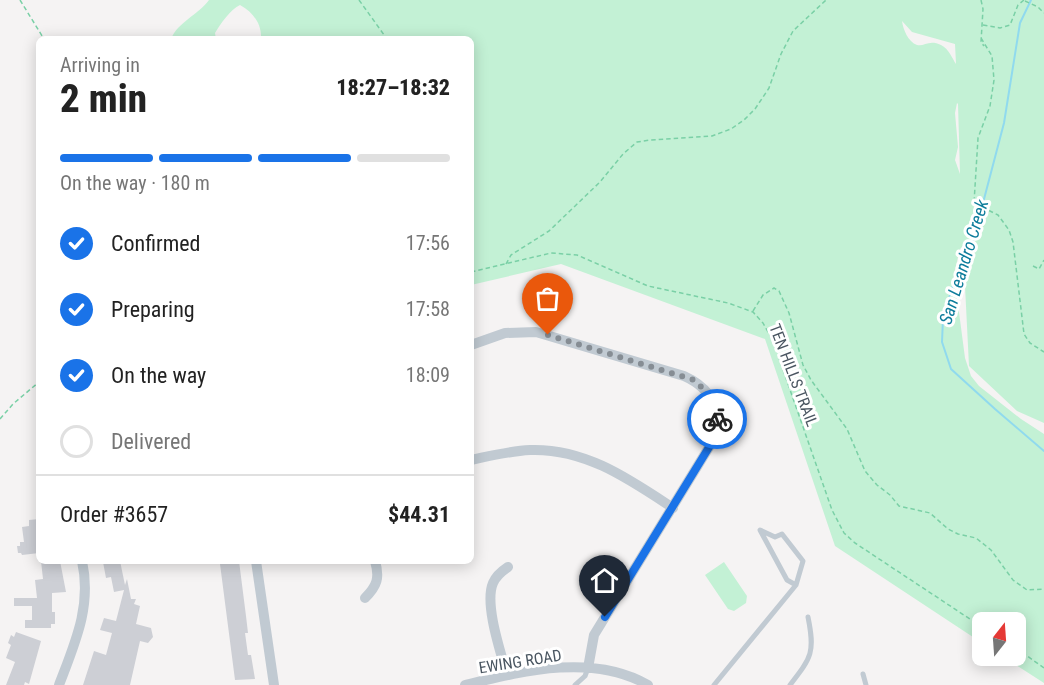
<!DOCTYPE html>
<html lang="en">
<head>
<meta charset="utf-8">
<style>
  :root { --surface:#fff; --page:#f2f2f2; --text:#222; --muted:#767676; --line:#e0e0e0; --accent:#1a73e8 }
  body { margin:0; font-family:"Roboto Condensed",sans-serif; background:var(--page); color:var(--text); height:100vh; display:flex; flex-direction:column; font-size:22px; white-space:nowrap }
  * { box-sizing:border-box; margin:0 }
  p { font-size:20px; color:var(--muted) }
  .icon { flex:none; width:33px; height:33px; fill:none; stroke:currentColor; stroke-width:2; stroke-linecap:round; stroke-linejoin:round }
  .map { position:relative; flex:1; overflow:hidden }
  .drawer { position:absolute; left:36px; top:36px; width:438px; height:528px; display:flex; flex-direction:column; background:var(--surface); border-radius:9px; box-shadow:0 3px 15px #0003 }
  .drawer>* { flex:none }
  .needle { width:39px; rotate:17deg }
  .controls { position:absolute; left:972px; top:612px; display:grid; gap:12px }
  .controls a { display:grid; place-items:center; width:54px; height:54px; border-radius:9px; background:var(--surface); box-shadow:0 3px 15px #0003; font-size:30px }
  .pin { position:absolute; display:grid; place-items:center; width:51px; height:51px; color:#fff; margin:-62px -26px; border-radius:50% 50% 50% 0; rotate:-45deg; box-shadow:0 0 6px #0007 }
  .pin .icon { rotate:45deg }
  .courier { position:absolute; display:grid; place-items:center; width:60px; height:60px; margin:-30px; border:4px solid #1a73e8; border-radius:50%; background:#fff; color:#222; box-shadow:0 2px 8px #0007 }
  .headline em { font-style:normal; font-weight:800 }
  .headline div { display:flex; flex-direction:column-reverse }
  .headline { display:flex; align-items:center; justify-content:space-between; height:102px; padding:0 24px }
  h1 { font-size:39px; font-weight:800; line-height:45px }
  .bar { display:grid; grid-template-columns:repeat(4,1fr); gap:9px 6px; align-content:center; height:72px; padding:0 24px }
  .bar i { height:8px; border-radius:4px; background:var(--line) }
  .bar .selected { background:var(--accent) }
  .bar p { grid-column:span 4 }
  .line { display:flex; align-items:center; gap:15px; padding:0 24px; border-top:2px solid var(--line) }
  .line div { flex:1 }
  ol { padding:0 24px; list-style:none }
  li { display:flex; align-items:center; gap:18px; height:66px }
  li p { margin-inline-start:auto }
  li .icon { padding:6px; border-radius:50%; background:var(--accent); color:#fff; stroke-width:4 }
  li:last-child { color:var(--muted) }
  li i { width:33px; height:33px; border:3px solid var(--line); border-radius:50% }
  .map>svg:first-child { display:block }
</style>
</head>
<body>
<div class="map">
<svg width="1044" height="685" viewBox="0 0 1044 685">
  <rect width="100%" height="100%" fill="#f5f3f3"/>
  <path fill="#c3f1d5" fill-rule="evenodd" d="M209 0H1044V423L1017 411 969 366 963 246 960 249 954 274 965 358 971 376 979 386 1021 419 1044 434V683L1002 656H1016V622H982V643L835 546 765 339 561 264 471 285V39H261C262 24 253 12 240 5 231 9 220 24 215 33L216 39H171C178 22 198 15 209 0ZM902 21 912 32 955 44 956 64C952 58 949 49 941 45 929 39 924 47 917 45 908 42 903 29 902 21ZM957 103 958 104 960 174 955 160 958 147 955 113Z
    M724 562 747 596 746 603 734 611 728 609 705 575Z"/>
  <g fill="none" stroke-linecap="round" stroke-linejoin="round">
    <path stroke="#90daee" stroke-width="2" d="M1031 0 1020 23 1004 123 973 241 958 269 943 318 942 342 951 369 995 409 1044 451"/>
  </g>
  <path fill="#cdcfd5" d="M39 519V553L22 555 21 553H18L17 546H20V542H24L22 527 29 526V520Z
    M41 561H60L66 592 52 593V612H55V624H51V628H25V620H32V606H14V598H37L35 580 43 579Z
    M120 561 125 585 127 579 131 599H136L134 604 140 606 136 624 151 628 153 637 148 643 140 641 130 685H83L94 651 106 655 112 633 100 630 104 618 116 621 124 590 114 592 111 577 106 578 103 562Z
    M227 561H239L246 616 248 633H245L248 655H251L255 679 235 680 220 564 228 563Z
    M16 632 41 641 29 684 25 682 24 685H6L15 662 6 658 11 645 8 643 11 635 14 637Z"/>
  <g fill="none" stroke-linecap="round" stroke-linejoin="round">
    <path stroke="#7ad0a6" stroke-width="1.5" stroke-dasharray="4.5 3" stroke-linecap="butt" d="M20 0 44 39
      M359 0 387 39
      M981 0 983 9 981 42 984 46
      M1025 1 1038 7 1044 13
      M983 25 1000 28 1010 25 1018 5 1024 0
      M981 38 992 56 994 80 990 106 978 138 974 203 998 215 1009 230 1013 242 1024 334 1030 343 1044 352
      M506 264 511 255 549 231 600 182 623 154 637 142 650 140 712 136 731 129 744 120 755 109 769 88 781 54 793 31 826 0
      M1033 266 1039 269 1044 260
      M471 272 551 253 577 255 648 286 728 303 753 312 763 323 773 341 832 510 844 533 855 543 982 627
      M753 311 763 295 774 288 779 291 789 313 803 365 811 380 847 429 865 471 877 485 890 495 899 506 930 513 948 529 958 534 976 538 991 550 1013 580 1027 590 1044 589
      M0 419 13 404 39 382
      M1016 648 1044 668"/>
    <path stroke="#c1cad2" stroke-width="5" d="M863 674 866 685
      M575 685 585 676 588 668
      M714 685 796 585 803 561 782 534 775 537 760 530 787 580 796 585
      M790 685C812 657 815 652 808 617"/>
    <path stroke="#c1cad2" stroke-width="10" d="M471 345 505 333 536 332 684 376C715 390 722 413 711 444L594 635 588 668
      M471 460C490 456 510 451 530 450 585 448 629 479 673 508
      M256 561 274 685
      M365 598C377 586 380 578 375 561
      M507 675C501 653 484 604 493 583 496 576 502 571 508 567
      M59 685C75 643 92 606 82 561
      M465 685C523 671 593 653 648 685"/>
  </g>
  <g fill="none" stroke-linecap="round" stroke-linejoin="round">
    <path stroke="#868d94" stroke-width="6" stroke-dasharray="0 10.8" d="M548 335 694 380C707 392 715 401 717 419"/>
    <path stroke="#1a73e8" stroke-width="8" d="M605 617 711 444 717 427V419"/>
  </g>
  <g text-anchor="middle" stroke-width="6" stroke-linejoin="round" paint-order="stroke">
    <g font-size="16" fill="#4a5661" stroke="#fff">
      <text transform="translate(794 375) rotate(69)" y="6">TEN HILLS TRAIL</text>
      <text transform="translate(520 661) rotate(-9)" y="6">EWING ROAD</text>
    </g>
    <g font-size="18" font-style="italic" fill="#0c7c9b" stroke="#fff">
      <text transform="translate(964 262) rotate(-73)" y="6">San Leandro Creek</text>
    </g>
  </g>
</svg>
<div class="controls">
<a><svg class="needle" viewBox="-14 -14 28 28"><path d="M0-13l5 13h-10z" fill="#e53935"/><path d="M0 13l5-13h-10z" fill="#767676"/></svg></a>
</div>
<div class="pin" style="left:548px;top:335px;background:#ea580c"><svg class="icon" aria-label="bag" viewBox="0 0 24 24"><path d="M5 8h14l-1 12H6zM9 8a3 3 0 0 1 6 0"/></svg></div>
<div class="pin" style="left:605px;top:617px;background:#1f2937"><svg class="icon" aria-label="home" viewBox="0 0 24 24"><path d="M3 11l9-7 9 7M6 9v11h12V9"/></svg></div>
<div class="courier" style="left:717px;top:419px"><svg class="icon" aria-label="bike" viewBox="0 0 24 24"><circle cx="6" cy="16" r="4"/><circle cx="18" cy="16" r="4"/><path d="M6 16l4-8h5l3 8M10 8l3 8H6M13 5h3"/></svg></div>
<section class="drawer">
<div class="headline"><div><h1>2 min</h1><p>Arriving in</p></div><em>18:27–18:32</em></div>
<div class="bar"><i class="selected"></i><i class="selected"></i><i class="selected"></i><i></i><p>On the way · 180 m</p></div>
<ol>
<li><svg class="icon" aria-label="check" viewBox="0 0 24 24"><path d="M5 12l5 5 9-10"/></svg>Confirmed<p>17:56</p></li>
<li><svg class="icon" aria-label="check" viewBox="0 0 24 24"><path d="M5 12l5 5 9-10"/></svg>Preparing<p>17:58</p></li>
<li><svg class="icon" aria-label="check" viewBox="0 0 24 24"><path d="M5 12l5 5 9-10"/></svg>On the way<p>18:09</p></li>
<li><i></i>Delivered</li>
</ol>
<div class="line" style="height:78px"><div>Order #3657</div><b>$44.31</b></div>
</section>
</div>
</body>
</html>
